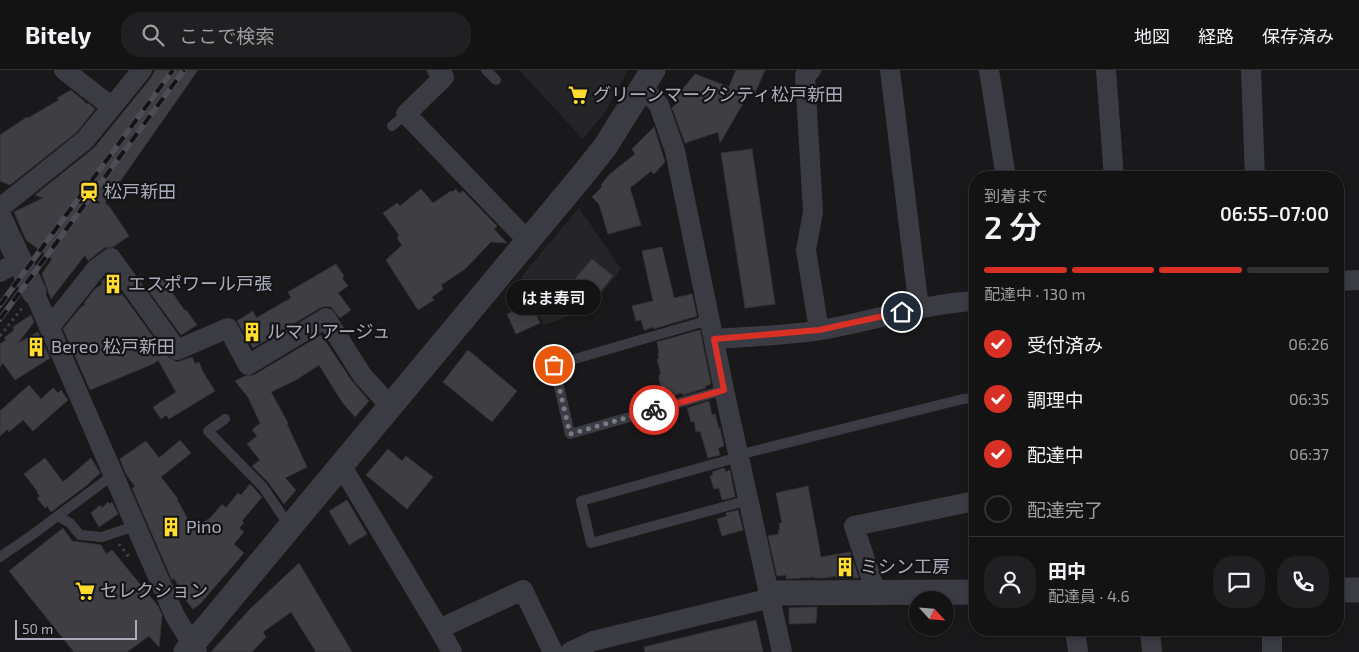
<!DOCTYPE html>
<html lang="ja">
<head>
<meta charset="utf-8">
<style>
  :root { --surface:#131314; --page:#202022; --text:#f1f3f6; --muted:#9d9ea0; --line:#323234; --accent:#d93025 }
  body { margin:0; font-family:"Exo 2","Noto Sans JP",sans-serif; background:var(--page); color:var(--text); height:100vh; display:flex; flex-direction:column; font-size:19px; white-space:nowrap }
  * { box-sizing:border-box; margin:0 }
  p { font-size:16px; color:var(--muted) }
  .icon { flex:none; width:28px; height:28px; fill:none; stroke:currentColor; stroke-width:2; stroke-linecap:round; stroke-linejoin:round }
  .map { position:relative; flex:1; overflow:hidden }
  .details { position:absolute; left:969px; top:101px; width:375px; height:465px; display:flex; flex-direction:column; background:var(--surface); border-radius:20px; box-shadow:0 2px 8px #0003,0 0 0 1px var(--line) }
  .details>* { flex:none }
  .needle { width:32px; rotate:116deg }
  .controls { position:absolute; left:909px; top:521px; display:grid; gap:10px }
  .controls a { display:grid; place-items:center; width:45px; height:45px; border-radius:50%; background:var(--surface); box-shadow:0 2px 8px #0003,0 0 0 1px var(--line); font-size:25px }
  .scale { position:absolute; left:15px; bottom:12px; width:122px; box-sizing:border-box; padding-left:5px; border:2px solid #aaacbc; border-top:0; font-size:14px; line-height:18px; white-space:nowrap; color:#aaacbc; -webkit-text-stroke:4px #141416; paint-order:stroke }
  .pin { position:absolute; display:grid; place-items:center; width:42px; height:42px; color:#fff; margin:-21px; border:2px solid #fff; border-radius:50%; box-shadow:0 1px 5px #0007 }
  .courier { position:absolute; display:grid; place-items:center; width:50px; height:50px; margin:-25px; border:4px solid #d93025; border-radius:50%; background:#fff; color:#222; box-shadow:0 1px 6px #0007 }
  .bubble { position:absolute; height:35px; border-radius:18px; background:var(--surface); box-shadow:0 2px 8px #0003,0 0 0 1px var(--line); font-size:16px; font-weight:600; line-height:35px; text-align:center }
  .headline em { font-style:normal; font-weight:600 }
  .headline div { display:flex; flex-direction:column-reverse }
  .headline { display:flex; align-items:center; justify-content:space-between; height:85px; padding:0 15px }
  h1 { font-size:32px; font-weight:600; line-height:38px }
  .bar { display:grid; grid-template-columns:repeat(4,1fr); gap:8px 5px; align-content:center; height:60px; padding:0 15px }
  .bar i { height:6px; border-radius:4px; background:var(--line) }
  .bar .on { background:var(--accent) }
  .bar p { grid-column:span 4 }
  .line { display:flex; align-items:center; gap:12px; padding:0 15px; border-top:1px solid var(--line) }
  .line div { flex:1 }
  .round { display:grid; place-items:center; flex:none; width:52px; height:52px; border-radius:20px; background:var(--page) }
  ol { padding:0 15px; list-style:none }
  li { display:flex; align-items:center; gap:15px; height:55px }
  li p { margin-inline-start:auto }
  li .icon { padding:5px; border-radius:50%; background:var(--accent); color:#fff; stroke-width:4 }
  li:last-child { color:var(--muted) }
  li i { width:28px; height:28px; border:2px solid var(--line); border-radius:50% }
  header { display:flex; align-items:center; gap:30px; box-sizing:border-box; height:70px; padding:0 25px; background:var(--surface); border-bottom:1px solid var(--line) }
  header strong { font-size:24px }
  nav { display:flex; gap:28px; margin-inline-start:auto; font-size:18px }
  .search { width:350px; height:45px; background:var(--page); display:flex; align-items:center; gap:12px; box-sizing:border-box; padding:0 18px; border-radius:20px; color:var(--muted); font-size:19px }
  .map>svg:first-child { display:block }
</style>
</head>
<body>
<header>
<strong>Bitely</strong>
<div class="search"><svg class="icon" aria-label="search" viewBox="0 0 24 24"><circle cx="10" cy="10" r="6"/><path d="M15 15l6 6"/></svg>ここで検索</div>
<nav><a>地図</a><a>経路</a><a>保存済み</a></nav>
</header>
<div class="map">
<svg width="1359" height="582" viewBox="0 0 1359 582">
  <rect width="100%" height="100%" fill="#19191b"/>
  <path fill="#252528" d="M519 0H628L605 42 583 69Z
    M579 138 621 199 585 244 566 247 544 255 521 207Z"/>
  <path fill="#3e3e43" stroke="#333237" d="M155 0H198L105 133 109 136 129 166 113 177 104 178 88 191 85 185 51 229 42 204 52 189 26 170 14 142 43 128 35 125 94 78 151 8Z
    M736 0H765L754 25 749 23 720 73 718 62 685 73 672 38 676 34 673 31 695 4 729 17Z
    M71 20 84 31 86 34 88 33 95 39 77 62 10 115 0 111V65L27 47 28 48 59 30 57 28Z
    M654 57 665 92 654 104 651 101 630 118 641 155 608 164 599 134 592 127 602 117 601 115 610 104 635 84 632 79Z
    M752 79 775 234 745 238 721 83Z
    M421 119 433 133 451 121 452 122 456 119 459 123 463 121 497 156 494 159 507 173 491 172 465 199 441 215 443 219 432 227 434 230 418 240 386 190 402 175 397 168 399 166 397 162 383 143 397 133 400 136Z
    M662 177 674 228 692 224 697 246 653 259V257L644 260 641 250 636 251 632 236 653 231 642 181Z
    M592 189 613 206 583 243 561 225Z
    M336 194 344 206 342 208 348 216 338 223 351 240 340 248 331 237 326 236 320 238 253 278 237 251 253 241 256 248 291 228 288 222Z
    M108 205 168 287 177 292 192 287 195 294 199 292 203 302 215 321 169 349 166 345 161 349 153 337 176 322 158 290 155 293 90 320 63 259 81 237 85 235 84 233 95 219 102 214 101 212Z
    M163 209 185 241 186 240 197 255 181 265 148 220Z
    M531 233 540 253 516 264 507 244Z
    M31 245 34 252 18 273 38 262 50 288 15 310 3 293 0 297V274L6 270 4 268 14 260 13 257Z
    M700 260 711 314 705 316 706 318 683 325 682 323 674 325 673 322 663 323 659 309V305L661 304 657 289H659L658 283H659L657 272Z
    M321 265 352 311 369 331 355 347 342 332 319 295 296 310 271 322 288 353 287 354 307 397 285 408 296 420 284 434 268 412 252 396 260 390 247 374 257 366 252 360 260 353 248 327 235 311 245 306 254 305Z
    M468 280 517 321 492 352 443 312Z
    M29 315 41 329 53 318 58 323 61 320 68 330 33 361 23 350 9 362 8 359 0 366V341Z
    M709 331 712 345 715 344 719 359 720 358 724 376 718 378 720 385 708 388 700 361 696 362 694 351 691 352 687 338Z
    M180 370 191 383 161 407 178 429 177 430 182 438 193 460 211 447 222 434 226 438 238 423 241 425 250 414 262 427 242 451 244 453 239 458 244 462 234 474 244 483 200 534 193 539 185 529 174 508 172 510 132 418 135 417 126 404 120 389 146 371 159 388Z
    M388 379 402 391 406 386 433 407 407 439 366 405Z
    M45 388 63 412 91 388 100 403 86 416 51 442 47 436 45 438 37 428 40 426 37 423 38 422 24 404Z
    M724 398 726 402 730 400 735 427 722 430 719 418 714 419 710 406 713 405 712 402Z
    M808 416 821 487 850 482 859 508H836V506L824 508H815L814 507 786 509V505L777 506 768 466 779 464 778 460H780L779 453H782L776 423Z
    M347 430 367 464 349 475 329 441Z
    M108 432 110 434 112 432 118 444 99 457 91 443 100 435 102 438Z
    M738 440 743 460 722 466 717 449 727 446 726 443Z
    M63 458 72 471 101 475 106 484 112 480 158 536 162 545 159 577 149 566 127 582H74L9 501Z
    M299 493 352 582H316L291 542 263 562 266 567 252 582H211L250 539Z
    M817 537 816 553 789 554V538Z
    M756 550 763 582H645L644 577Z"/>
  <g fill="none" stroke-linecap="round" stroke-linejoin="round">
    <path stroke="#3f4048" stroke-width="3" stroke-dasharray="2.5 4" stroke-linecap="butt" d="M54 137 64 132
      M50 154 99 83
      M34 165 36 159 42 151 45 153
      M31 170 45 153 48 156
      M79 171 83 174 79 179
      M61 184 193 0
      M59 186 69 193
      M68 187 83 166
      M52 197 58 188 61 190
      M48 204 61 190
      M0 266 23 237
      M119 474 129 487"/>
    <path stroke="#3b3b43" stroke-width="10" d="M486 0 496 10
      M392 56 406 44
      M709 250 554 295 570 364 724 320
      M225 349 208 361 263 417 290 457
      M738 385 963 329 975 328
      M739 387 581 431 591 473 749 430
      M58 446 70 453 80 465 102 467 135 456
      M0 487 32 465 113 405"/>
    <path stroke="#3b3b43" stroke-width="20" d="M64 0 112 37
      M437 0 444 7 406 44 528 171
      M811 0 805 6 813 142 806 180 819 260
      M890 0 919 239
      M989 0 1006 108
      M1106 0 1114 108
      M1251 0 1255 108
      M643 18 659 35 675 81 724 320 782 582
      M0 138 85 70 142 0
      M0 202 20 190
      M1338 211 1359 210
      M34 222 175 546 197 582
      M49 258 96 199 111 188 177 280 228 258 248 295 326 248 362 305 390 336
      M714 269C749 266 786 266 821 260 872 251 923 234 975 231
      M341 395 439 559
      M876 523 854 456 975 431
      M1075 560 1078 582
      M1150 560 1152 582
      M1272 560V582
      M452 582 439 559 523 520 553 582
      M570 582 593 571 771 528"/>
    <path stroke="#3b3b43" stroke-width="25" d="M0 149 34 222
      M1338 520H1359
      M770 523 975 522
      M186 582 581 107 605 77 653 0"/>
    <defs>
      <path id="rail" d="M0 235 173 0
        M0 249 184 0"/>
    </defs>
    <use href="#rail" stroke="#4c4d56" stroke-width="5.5"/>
    <use href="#rail" stroke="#141416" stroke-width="4" stroke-dasharray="11" stroke-linecap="butt"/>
  </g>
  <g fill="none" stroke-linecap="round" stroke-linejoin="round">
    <path stroke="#777984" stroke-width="5" stroke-dasharray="0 9" d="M554 295 570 364 654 340"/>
    <path stroke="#d93025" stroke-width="6" d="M654 340 724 320 714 269 819 260 902 242"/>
  </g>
  <defs>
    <symbol id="supermarket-bare" viewBox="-9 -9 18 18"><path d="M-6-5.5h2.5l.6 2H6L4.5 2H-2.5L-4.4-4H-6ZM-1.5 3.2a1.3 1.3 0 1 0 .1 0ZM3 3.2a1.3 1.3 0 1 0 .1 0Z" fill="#ffdc2d" stroke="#141416" stroke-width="2.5" paint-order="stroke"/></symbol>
    <symbol id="station-bare" viewBox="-9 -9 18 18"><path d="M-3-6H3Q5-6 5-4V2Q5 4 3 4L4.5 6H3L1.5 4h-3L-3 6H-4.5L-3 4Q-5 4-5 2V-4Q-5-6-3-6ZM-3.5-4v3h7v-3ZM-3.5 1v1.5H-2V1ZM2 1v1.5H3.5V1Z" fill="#ffdc2d" stroke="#141416" stroke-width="2.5" paint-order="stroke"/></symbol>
    <symbol id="building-bare" viewBox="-9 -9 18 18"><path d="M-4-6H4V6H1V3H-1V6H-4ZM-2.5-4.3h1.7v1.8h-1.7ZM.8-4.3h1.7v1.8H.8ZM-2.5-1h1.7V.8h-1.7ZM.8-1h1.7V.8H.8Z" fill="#ffdc2d" stroke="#141416" stroke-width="2.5" paint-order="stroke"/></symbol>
  </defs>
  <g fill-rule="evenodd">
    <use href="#supermarket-bare" x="564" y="11" width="28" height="28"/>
    <use href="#station-bare" x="75" y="108" width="28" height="28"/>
    <use href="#building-bare" x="99" y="200" width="28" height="28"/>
    <use href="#building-bare" x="238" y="248" width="28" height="28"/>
    <use href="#building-bare" x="22" y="263" width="28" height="28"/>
    <use href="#building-bare" x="157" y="443" width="28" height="28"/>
    <use href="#building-bare" x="831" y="483" width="28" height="28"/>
    <use href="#supermarket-bare" x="71" y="507" width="28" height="28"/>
  </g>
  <g text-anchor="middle" stroke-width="4.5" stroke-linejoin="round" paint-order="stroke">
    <g font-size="18" fill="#aaacbc" stroke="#141416" text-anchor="start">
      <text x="593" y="31">グリーンマークシティ松戸新田</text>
      <text x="104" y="128">松戸新田</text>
      <text x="128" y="220">エスポワール戸張</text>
      <text x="267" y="268">ルマリアージュ</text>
      <text x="51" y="283">Bereo 松戸新田</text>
      <text x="186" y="463">Pino</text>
      <text x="860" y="503">ミシン工房</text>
      <text x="100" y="527">セレクション</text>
    </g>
  </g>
</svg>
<div class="controls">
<a><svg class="needle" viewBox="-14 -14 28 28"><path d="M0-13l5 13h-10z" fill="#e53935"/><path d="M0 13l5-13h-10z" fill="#9d9ea0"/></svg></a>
</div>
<div class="scale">50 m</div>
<div class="pin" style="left:554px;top:295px;background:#ea580c"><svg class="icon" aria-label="bag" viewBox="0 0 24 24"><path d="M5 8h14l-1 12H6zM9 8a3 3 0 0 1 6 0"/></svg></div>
<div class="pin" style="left:902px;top:242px;background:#1f2937"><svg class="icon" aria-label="home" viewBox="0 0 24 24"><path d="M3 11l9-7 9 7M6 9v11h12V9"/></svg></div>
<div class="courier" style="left:654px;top:340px"><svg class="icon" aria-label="bike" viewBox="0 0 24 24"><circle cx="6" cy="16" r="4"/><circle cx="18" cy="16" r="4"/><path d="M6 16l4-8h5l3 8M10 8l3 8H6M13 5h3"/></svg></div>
<div class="bubble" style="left:506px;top:210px;width:95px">はま寿司</div>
<section class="details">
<div class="headline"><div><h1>2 分</h1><p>到着まで</p></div><em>06:55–07:00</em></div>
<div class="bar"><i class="on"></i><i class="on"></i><i class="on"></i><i></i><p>配達中 · 130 m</p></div>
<ol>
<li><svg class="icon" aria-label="check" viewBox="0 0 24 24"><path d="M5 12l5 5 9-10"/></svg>受付済み<p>06:26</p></li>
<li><svg class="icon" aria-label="check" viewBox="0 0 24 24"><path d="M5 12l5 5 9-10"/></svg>調理中<p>06:35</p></li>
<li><svg class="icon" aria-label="check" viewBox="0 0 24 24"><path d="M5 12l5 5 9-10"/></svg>配達中<p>06:37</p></li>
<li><i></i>配達完了</li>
</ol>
<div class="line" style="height:90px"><a class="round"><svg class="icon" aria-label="person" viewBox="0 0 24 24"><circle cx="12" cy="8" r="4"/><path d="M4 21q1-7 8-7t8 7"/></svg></a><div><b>田中</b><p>配達員 · 4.6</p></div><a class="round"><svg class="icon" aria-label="chat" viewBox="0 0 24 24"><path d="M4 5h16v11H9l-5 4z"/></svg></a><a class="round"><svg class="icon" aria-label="phone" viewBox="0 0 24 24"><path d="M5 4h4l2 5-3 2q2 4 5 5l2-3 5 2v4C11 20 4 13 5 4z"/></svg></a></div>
</section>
</div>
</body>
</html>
